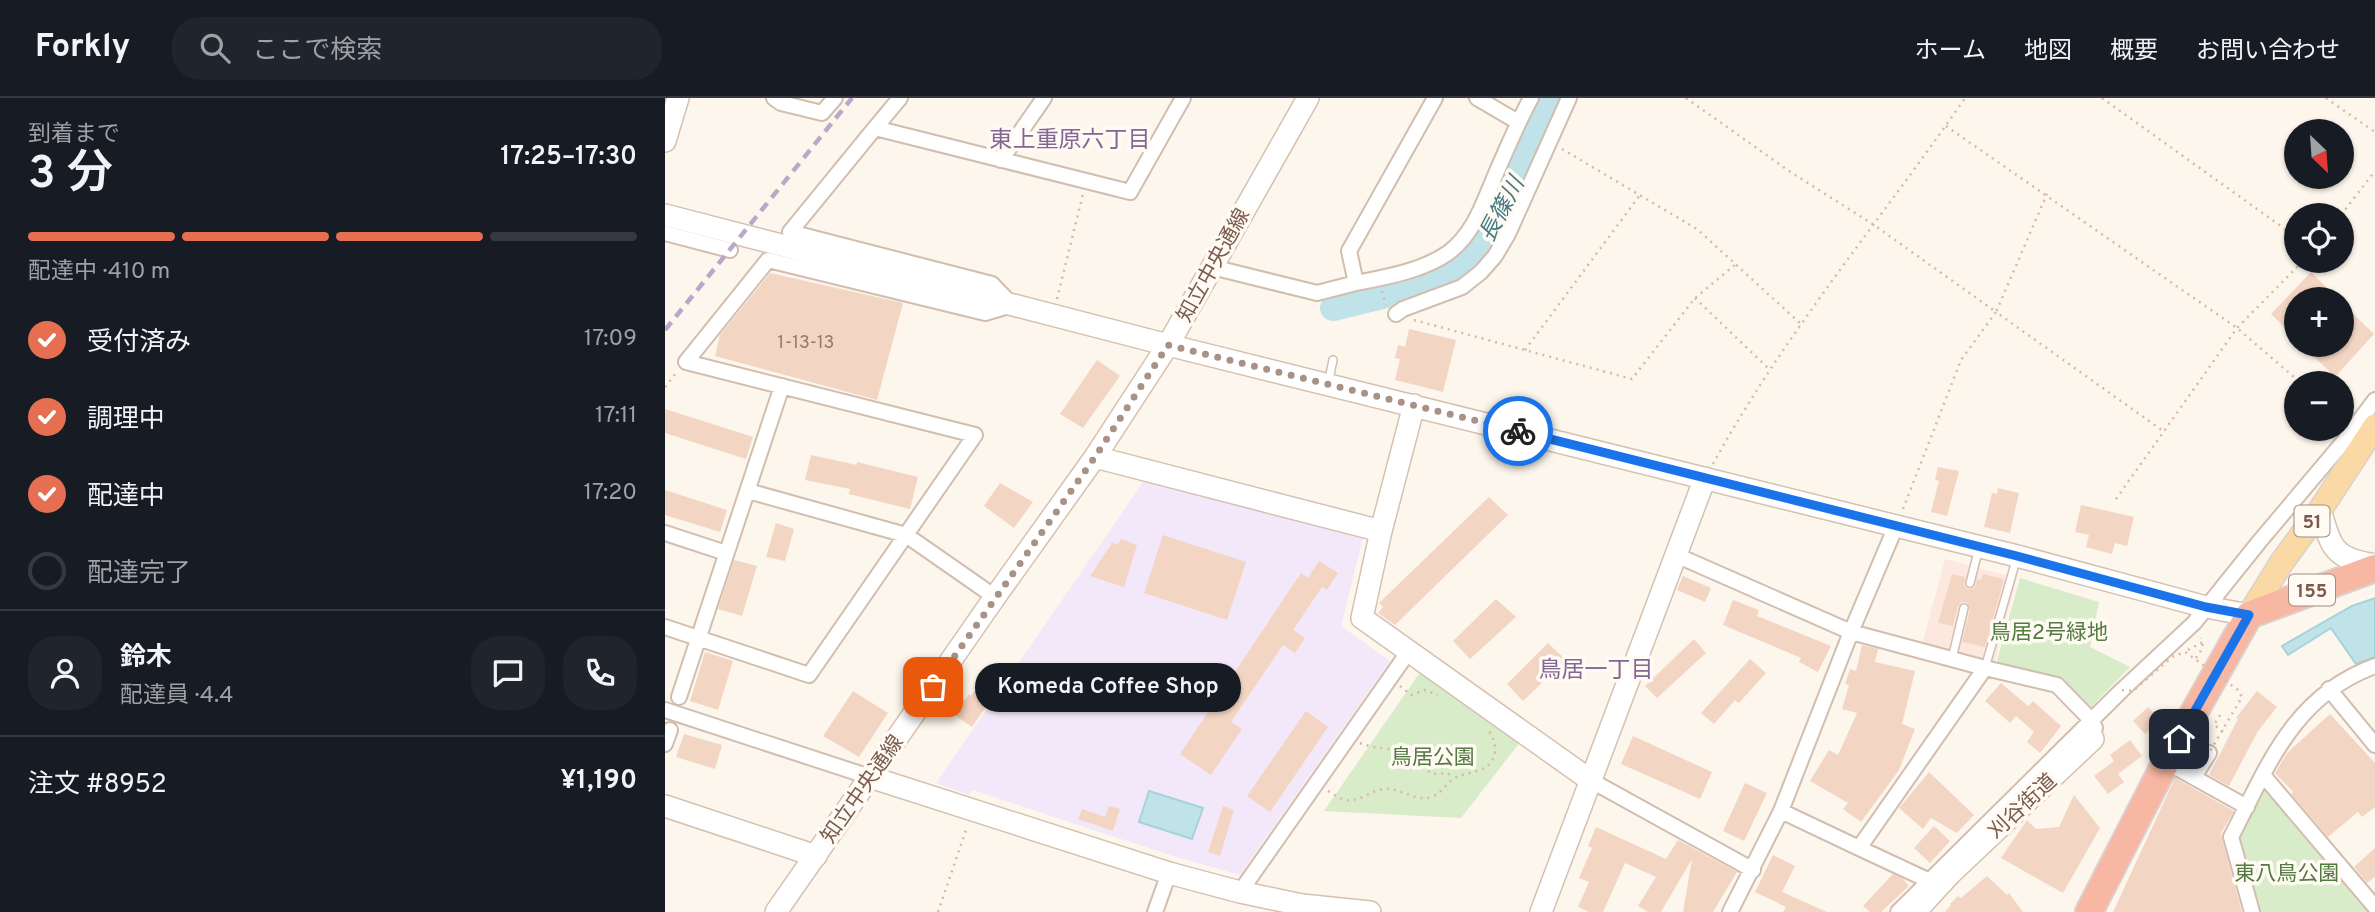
<!DOCTYPE html>
<html lang="ja">
<head>
<meta charset="utf-8">
<style>
  :root { --surface:#171b24; --page:#20242c; --text:#f1f3f6; --muted:#9ea1a6; --line:#363941; --accent:#e76f51 }
  body { margin:0; font-family:Overpass,"Noto Sans JP",sans-serif; background:var(--page); color:var(--text); height:100vh; display:flex; flex-direction:column; font-size:26px; white-space:nowrap }
  * { box-sizing:border-box; margin:0 }
  p { font-size:23px; color:var(--muted) }
  .icon { flex:none; width:38px; height:38px; fill:none; stroke:currentColor; stroke-width:2; stroke-linecap:round; stroke-linejoin:round }
  .map { position:relative; flex:1; overflow:hidden }
  .details { display:flex; flex-direction:column; background:var(--surface); width:665px }
  .details>* { flex:none }
  .needle { width:46px; rotate:155deg }
  .fabs { position:absolute; left:1619px; top:21px; display:grid; gap:14px }
  .fabs a { display:grid; place-items:center; width:70px; height:70px; border-radius:50%; background:var(--surface); box-shadow:0 2px 5px #0004; font-size:35px }
  .pin { position:absolute; display:grid; place-items:center; width:60px; height:60px; color:#fff; margin:-30px; border-radius:14px; box-shadow:0 4px 10px #0006 }
  .courier { position:absolute; display:grid; place-items:center; width:70px; height:70px; margin:-35px; border:5px solid #1a73e8; border-radius:50%; background:#fff; color:#222; box-shadow:0 2px 9px #0007 }
  .bubble { position:absolute; height:49px; border-radius:24px; background:var(--surface); box-shadow:0 2px 5px #0004; font-size:23px; font-weight:600; line-height:49px; text-align:center }
  .headline em { font-style:normal; font-weight:600 }
  .headline div { display:flex; flex-direction:column-reverse }
  .headline { display:flex; align-items:center; justify-content:space-between; height:119px; padding:0 28px }
  h1 { font-size:46px; font-weight:600; line-height:52px }
  .bar { display:grid; grid-template-columns:repeat(4,1fr); gap:10px 7px; align-content:center; height:84px; padding:0 28px }
  .bar i { height:9px; border-radius:5px; background:var(--line) }
  .bar .current { background:var(--accent) }
  .bar p { grid-column:span 4 }
  .line { display:flex; align-items:center; gap:18px; padding:0 28px; border-top:2px solid var(--line) }
  .line div { flex:1 }
  .round { display:grid; place-items:center; flex:none; width:74px; height:74px; border-radius:28px; background:var(--page) }
  ol { padding:0 28px; list-style:none }
  li { display:flex; align-items:center; gap:21px; height:77px }
  li p { margin-inline-start:auto }
  li .icon { padding:7px; border-radius:50%; background:var(--accent); color:#fff; stroke-width:4 }
  li:last-child { color:var(--muted) }
  li i { width:38px; height:38px; border:4px solid var(--line); border-radius:50% }
  header { display:flex; align-items:center; gap:42px; box-sizing:border-box; height:98px; padding:0 35px; background:var(--surface); border-bottom:2px solid var(--line) }
  header strong { font-size:33px }
  nav { display:flex; gap:38px; margin-inline-start:auto; font-size:24px }
  .search { width:490px; height:63px; background:var(--page); display:flex; align-items:center; gap:18px; box-sizing:border-box; padding:0 24px; border-radius:28px; color:var(--muted); font-size:26px }
  main { display:flex; flex:1; min-height:0 }
  .map>svg:first-child { display:block }
</style>
</head>
<body>
<header>
<strong>Forkly</strong>
<div class="search"><svg class="icon" aria-label="search" viewBox="0 0 24 24"><circle cx="10" cy="10" r="6"/><path d="M15 15l6 6"/></svg>ここで検索</div>
<nav><a>ホーム</a><a>地図</a><a>概要</a><a>お問い合わせ</a></nav>
</header>
<main>
<section class="details">
<div class="headline"><div><h1>3 分</h1><p>到着まで</p></div><em>17:25–17:30</em></div>
<div class="bar"><i class="current"></i><i class="current"></i><i class="current"></i><i></i><p>配達中 · 410 m</p></div>
<ol>
<li><svg class="icon" aria-label="check" viewBox="0 0 24 24"><path d="M5 12l5 5 9-10"/></svg>受付済み<p>17:09</p></li>
<li><svg class="icon" aria-label="check" viewBox="0 0 24 24"><path d="M5 12l5 5 9-10"/></svg>調理中<p>17:11</p></li>
<li><svg class="icon" aria-label="check" viewBox="0 0 24 24"><path d="M5 12l5 5 9-10"/></svg>配達中<p>17:20</p></li>
<li><i></i>配達完了</li>
</ol>
<div class="line" style="height:126px"><a class="round"><svg class="icon" aria-label="person" viewBox="0 0 24 24"><circle cx="12" cy="8" r="4"/><path d="M4 21q1-7 8-7t8 7"/></svg></a><div><b>鈴木</b><p>配達員 · 4.4</p></div><a class="round"><svg class="icon" aria-label="chat" viewBox="0 0 24 24"><path d="M4 5h16v11H9l-5 4z"/></svg></a><a class="round"><svg class="icon" aria-label="phone" viewBox="0 0 24 24"><path d="M5 4h4l2 5-3 2q2 4 5 5l2-3 5 2v4C11 20 4 13 5 4z"/></svg></a></div>
<div class="line" style="height:91px"><div>注文 #8952</div><b>¥1,190</b></div>
</section>
<div class="map">
<svg width="1710" height="814" viewBox="0 0 1710 814">
  <rect width="100%" height="100%" fill="#fdf6ec"/>
  <path fill="#fde8e0" d="M1280 461 1352 480 1329 566 1257 547Z"/>
  <path fill="#f3e8fa" d="M481 380 699 436 676 528 725 563 575 777 511 759 307 692 304 697 271 685Z"/>
  <path fill="#d8ecc9" d="M1355 480 1434 504 1425 549 1465 569 1426 609 1395 582 1331 566Z
    M758 570 856 643 796 720 659 713Z
    M1601 693 1705 814H1594L1574 744V737L1595 694Z"/>
  <path fill="#bfe3e8" stroke="#a5d3da" stroke-width="2" d="M1710 500V559L1691 566 1666 530 1623 557 1617 548 1687 508Z
    M484 693 538 710 527 741 474 724Z"/>
  <g fill="none" stroke-linecap="round" stroke-linejoin="round">
    <path stroke="#bfe3e8" stroke-width="26" d="M668 210 766 186 801 165 825 139 862 53 890 0"/>
  </g>
  <path fill="#f3d5c3" d="M1646 174 1673 201H1631V241L1606 216Z
    M105 175 238 205 212 302 50 258 55 237Z
    M1676 204 1709 236 1670 279 1637 247H1676Z
    M744 231 791 242 778 294 730 282 735 261 730 260 733 247 740 249Z
    M432 262 455 278 418 330 395 316Z
    M0 311 88 339 81 361 0 335Z
    M146 357 192 367V364L253 379 245 411 184 396 185 391 140 382Z
    M1273 369 1294 373 1282 418 1266 414 1274 383 1270 382Z
    M335 385 368 404 349 430 319 408Z
    M1333 390 1354 395 1345 435 1319 429 1327 395 1332 396Z
    M0 392 62 412 55 434 0 417Z
    M824 399 843 417 730 527 713 515 718 509 714 505Z
    M1416 407 1469 419 1462 448 1450 445 1447 456 1421 449 1424 437 1410 434Z
    M111 425 129 431 120 463 101 459Z
    M498 437 581 464 562 522 479 495Z
    M456 441 472 447 459 489 425 478 447 445 453 446Z
    M69 462 92 468 77 518 53 511Z
    M654 463 673 475 662 492 657 489 628 532 640 540 630 555 618 547 566 624 577 631 546 677 515 656 636 475 643 480Z
    M1287 476 1300 479 1299 487 1304 491 1310 489 1312 481 1316 482 1318 476 1339 481 1320 549 1297 544 1305 511 1301 504H1297L1293 508 1288 528 1273 525Z
    M1018 478 1046 490 1040 504 1012 492Z
    M831 501 851 519 805 561 788 543Z
    M1068 502 1094 512 1092 518 1166 548 1153 574 1134 564 1136 560 1058 527Z
    M1029 541 1041 555 992 600 980 588Z
    M883 545 901 562 858 603 842 586Z
    M1197 547 1213 551 1210 564 1250 573 1237 626 1250 631 1234 672 1196 724 1178 711 1183 705 1145 683 1164 652 1173 657 1192 615 1177 611 1184 587 1180 586 1185 571 1191 573Z
    M40 554 68 563 53 612 25 603Z
    M1085 561 1101 575 1074 605 1070 602 1049 626 1036 615Z
    M1336 585 1363 608 1368 603 1396 628 1375 655 1362 644 1369 634 1351 618 1345 625 1320 603Z
    M314 587 329 597 307 629 275 607 286 592 300 602 304 596 306 598Z
    M188 593 223 615 194 659 158 638Z
    M1592 593 1612 609 1593 633 1564 688 1544 677 1573 621 1571 620Z
    M1483 609 1496 622 1480 636 1468 623Z
    M641 613 663 629 605 714 582 698Z
    M1665 616 1710 665V709L1697 719 1693 714 1663 739 1626 696 1628 694 1610 675 1622 655Z
    M19 636 57 647 50 671 11 659Z
    M968 638 1047 674 1035 701 956 666Z
    M1465 642 1477 658 1453 676 1459 684 1443 696 1429 678 1449 663 1445 657Z
    M1264 674 1309 717 1292 735 1266 720 1258 731 1234 710Z
    M1510 680 1569 713 1556 735 1557 741 1577 814H1448Z
    M1080 685 1102 695 1079 743 1058 733Z
    M1409 697 1435 730 1398 795 1336 760 1362 722 1371 731 1394 729Z
    M444 708 455 711 448 733 413 721 417 711 440 719Z
    M558 708 569 712 555 758 543 754Z
    M1269 728 1285 743 1265 765 1249 750Z
    M931 729 1001 761 1013 742 1072 774 1048 814H1018L1027 761 996 814H983L973 808 991 779 960 765 938 814H924L913 809 924 784 914 780 927 750 923 748Z
    M1710 750V779L1702 785 1689 769Z
    M1108 757 1130 768 1117 794 1162 814H1118L1121 809 1090 794Z
    M1228 776 1238 781 1244 788 1216 814H1205L1198 808Z
    M1322 778 1342 797 1344 795 1358 814H1280L1286 807 1285 806 1293 798 1296 800Z"/>
  <g fill="none" stroke-linecap="round" stroke-linejoin="round">
    <defs>
      <path id="lane" d="M663 286 668 262
        M1305 485 1314 450
        M1287 561 1299 510
        M1320 570 1352 459"/>
      <path id="street" d="M109 0 116 5 157 15 170 0
        M235 0 210 30 465 94 518 0
        M770 0 684 153 691 185C721 179 757 173 783 155 810 135 819 103 832 73 843 48 853 24 866 0
        M812 0 853 24
        M336 62 379 0
        M0 135 65 152
        M547 169 652 195 691 185
        M731 216 738 211 797 189 816 174 830 158 843 136 904 0
        M83 393 241 437 330 499
        M0 435 61 455
        M1011 457 1186 534 1320 570 1194 750 1269 785
        M0 529 144 577 310 337 21 264 103 162 320 215 347 207 327 186 125 134 210 30
        M1320 570 1392 587 1427 623 1430 630
        M1664 591 1710 647
        M14 599 117 288
        M0 612 205 679
        M0 646 5 632
        M1501 664 1582 709
        M1598 677 1710 809
        M1529 679 1544 655
        M925 682 1088 772
        M1116 713 1194 750
        M575 794 744 553
        M490 814 504 775
        M1065 814 1116 713 1186 534 1231 428
        M1233 814 1457 592 1529 525 1594 444 1680 342 1710 302
        M1587 814 1566 739C1603 668 1628 598 1710 568"/>
      <path id="secondary" d="M0 43 13 0
        M0 117 503 247 1352 458 1541 509 1584 517
        M749 307 716 433 697 520 925 682
        M430 359 716 433
        M1655 412C1667 451 1668 460 1710 467
        M205 679 504 775 575 794 637 807 705 814
        M0 708 151 758
        M111 814 330 499 430 359 503 247 643 0
        M876 814 1040 380
        M1250 814 1286 775 1428 641"/>
      <path id="primary" d="M1584 517 1617 464 1655 412 1710 328"/>
      <path id="highway" d="M1424 814 1501 664 1584 517 1710 470"/>
    </defs>
    <use href="#lane" stroke="#d1beb0" stroke-width="10"/>
    <use href="#street" stroke="#d1beb0" stroke-width="18"/>
    <use href="#secondary" stroke="#d6c0b0" stroke-width="24"/>
    <use href="#primary" stroke="#dad1cd" stroke-width="26"/>
    <use href="#highway" stroke="#dad1cd" stroke-width="30"/>
    <path stroke="#d9b8a5" stroke-width="2.5" stroke-dasharray="2 5" stroke-linecap="butt" d="M1021 0 1124 73 1209 127 1331 214 1382 96
      M1437 0 1631 139
      M1661 0 1710 34
      M1281 28 1572 230 1636 285
      M897 51 1032 131 1136 226
      M1676 117 1710 73
      M717 193 721 207
      M1030 200 1105 272
      M392 201 418 96
      M749 222 967 281 1030 200 1071 166
      M860 252 975 97
      M0 289 12 274
      M1048 366C1119 236 1216 122 1300 0
      M1451 401 1572 230 1638 163
      M1238 411 1296 262 1331 214 1498 333
      M1523 552 1538 544 1536 540
      M1531 560 1537 551 1538 544
      M735 588 746 597 760 592 773 597
      M1555 617 1549 627 1558 633
      M695 645C711 652 730 649 747 656 756 659 759 670 767 676L782 675 788 679
      M663 693C668 696 673 699 677 701 694 707 708 689 724 691 739 692 751 704 766 699 776 696 780 687 787 682 801 671 826 678 830 654 831 646 828 640 824 633
      M273 814 302 729"/>
    <use href="#lane" stroke="#fff" stroke-width="7"/>
    <use href="#street" stroke="#fff" stroke-width="14"/>
    <use href="#secondary" stroke="#fff" stroke-width="21"/>
    <use href="#primary" stroke="#fbd9a5" stroke-width="23"/>
    <use href="#highway" stroke="#f7b7a3" stroke-width="26"/>
    <path stroke="#b9a8c9" stroke-width="4.5" stroke-dasharray="10 7" stroke-linecap="butt" d="M0 232 187 0"/>
    <path stroke="#d9b8a5" stroke-width="2.5" stroke-dasharray="2 5" stroke-linecap="butt" d="M1457 592 1468 593 1507 559 1520 554 1573 592 1577 599 1544 655"/>
  </g>
  <g fill="none" stroke-linecap="round" stroke-linejoin="round">
    <path stroke="#a89285" stroke-width="7" stroke-dasharray="0 12.6" d="M268 589 430 359 503 247 853 333"/>
    <path stroke="#1a73e8" stroke-width="9" d="M853 333 1352 458 1541 509 1584 517 1514 641"/>
  </g>
  <g text-anchor="middle" stroke-width="7" stroke-linejoin="round" paint-order="stroke">
    <g font-size="18" fill="#987a6a">
      <text x="141" y="250">1-13-13</text>
    </g>
    <g fill="#fffaf3" stroke="#a28b7f" stroke-width="2">
      <rect x="1629.5" y="407.5" width="35" height="31" rx="5"/>
      <rect x="1624" y="476.5" width="46" height="31" rx="5"/>
    </g>
    <g font-size="19" font-weight="bold" fill="#7a5c4d">
      <text x="1647" y="430">51</text>
      <text x="1647" y="499">155</text>
    </g>
    <g font-size="21" fill="#7a5c4d" stroke="#fffaf3">
      <text transform="translate(548 167) rotate(-61)" y="7">知立中央通線</text>
      <text transform="translate(197 691) rotate(-55)" y="7">知立中央通線</text>
      <text transform="translate(1357 708) rotate(-43)" y="7">刈谷街道</text>
    </g>
    <g font-size="21" fill="#537a41" stroke="#fffaf3">
      <text x="1384" y="541">鳥居2号緑地</text>
      <text x="768" y="666">鳥居公園</text>
      <text x="1622" y="782">東八鳥公園</text>
    </g>
    <g font-size="23" fill="#846695" stroke="#fffaf3">
      <text x="405" y="49">東上重原六丁目</text>
      <text x="931" y="579">鳥居一丁目</text>
    </g>
    <g font-size="23" font-style="italic" fill="#437c86" stroke="#fffaf3">
      <text transform="translate(836 111) rotate(-62)" y="8">長篠川</text>
    </g>
  </g>
</svg>
<div class="fabs">
<a><svg class="needle" viewBox="-14 -14 28 28"><path d="M0-13l5 13h-10z" fill="#e53935"/><path d="M0 13l5-13h-10z" fill="#9ea1a6"/></svg></a>
<a><svg class="icon" aria-label="locate" viewBox="0 0 24 24"><circle cx="12" cy="12" r="6"/><path d="M12 2v4M12 18v4M2 12h4M18 12h4"/></svg></a>
<a>+</a>
<a>−</a>
</div>
<div class="pin" style="left:268px;top:589px;background:#ea580c"><svg class="icon" aria-label="bag" viewBox="0 0 24 24"><path d="M5 8h14l-1 12H6zM9 8a3 3 0 0 1 6 0"/></svg></div>
<div class="pin" style="left:1514px;top:641px;background:#1f2937"><svg class="icon" aria-label="home" viewBox="0 0 24 24"><path d="M3 11l9-7 9 7M6 9v11h12V9"/></svg></div>
<div class="courier" style="left:853px;top:333px"><svg class="icon" aria-label="bike" viewBox="0 0 24 24"><circle cx="6" cy="16" r="4"/><circle cx="18" cy="16" r="4"/><path d="M6 16l4-8h5l3 8M10 8l3 8H6M13 5h3"/></svg></div>
<div class="bubble" style="left:310px;top:565px;width:266px">Komeda Coffee Shop</div>
</div>
</main>
</body>
</html>
